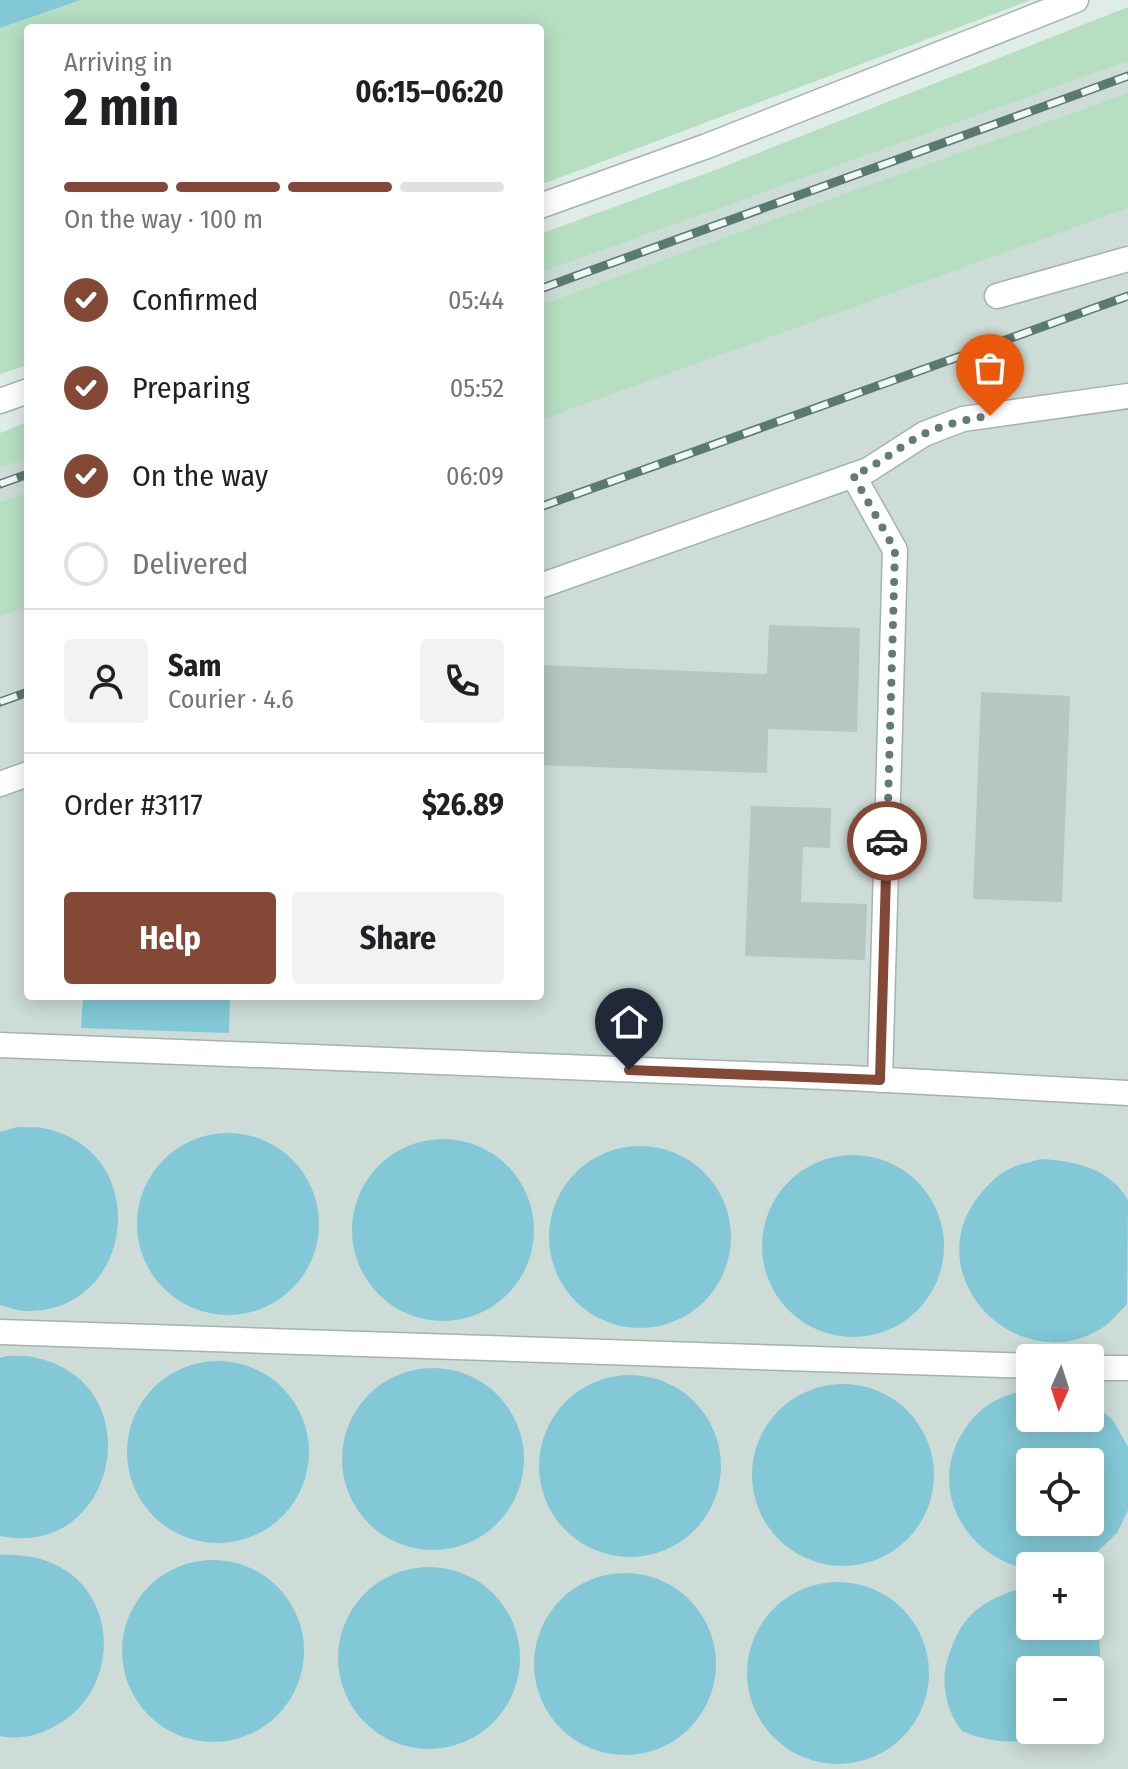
<!DOCTYPE html>
<html lang="en">
<head>
<meta charset="utf-8">
<style>
  :root { --surface:#fff; --page:#f2f2f2; --text:#202124; --muted:#757577; --line:#e0e0e0; --accent:#844936 }
  body { margin:0; font-family:"Fira Sans Condensed",sans-serif; background:var(--page); color:var(--text); height:100vh; display:flex; flex-direction:column; font-size:30px; white-space:nowrap }
  * { box-sizing:border-box; margin:0 }
  p { font-size:26px; color:var(--muted) }
  .icon { flex:none; width:44px; height:44px; fill:none; stroke:currentColor; stroke-width:2; stroke-linecap:round; stroke-linejoin:round }
  .map { position:relative; flex:1; overflow:hidden }
  .details { position:absolute; left:24px; top:24px; width:520px; height:976px; display:flex; flex-direction:column; background:var(--surface); border-radius:8px; box-shadow:0 4px 20px #0003 }
  .details>* { flex:none }
  .needle { width:52px; rotate:183deg }
  .controls { position:absolute; left:1016px; top:1344px; display:grid; gap:16px }
  .controls a { display:grid; place-items:center; width:88px; height:88px; border-radius:8px; background:var(--surface); box-shadow:0 4px 20px #0003; font-size:40px }
  .pin { position:absolute; display:grid; place-items:center; width:68px; height:68px; color:#fff; margin:-82px -34px; border-radius:50% 50% 50% 0; rotate:-45deg; box-shadow:0 0 8px #0007 }
  .pin .icon { rotate:45deg }
  .courier { position:absolute; display:grid; place-items:center; width:80px; height:80px; margin:-40px; border:6px solid #844936; border-radius:50%; background:#fff; color:#222; box-shadow:0 2px 10px #0007 }
  .summary em { font-style:normal; font-weight:700 }
  .summary div { display:flex; flex-direction:column-reverse }
  .summary { display:flex; align-items:center; justify-content:space-between; height:136px; padding:0 40px }
  h1 { font-size:52px; font-weight:700; line-height:60px }
  .bar { display:grid; grid-template-columns:repeat(4,1fr); gap:12px 8px; align-content:center; height:96px; padding:0 40px }
  .bar i { height:10px; border-radius:6px; background:var(--line) }
  .bar .selected { background:var(--accent) }
  .bar p { grid-column:span 4 }
  .line { display:flex; align-items:center; gap:20px; padding:0 40px; border-top:2px solid var(--line) }
  .line div { flex:1 }
  .round { display:grid; place-items:center; flex:none; width:84px; height:84px; border-radius:8px; background:var(--page) }
  ol { padding:0 40px; list-style:none }
  li { display:flex; align-items:center; gap:24px; height:88px }
  li p { margin-inline-start:auto }
  li .icon { padding:8px; border-radius:50%; background:var(--accent); color:#fff; stroke-width:4 }
  li:last-child { color:var(--muted) }
  li i { width:44px; height:44px; border:4px solid var(--line); border-radius:50% }
  .cta { display:flex; gap:16px; margin-top:auto; padding:16px 40px }
  .cta a { flex:1; height:92px; border-radius:8px; background:var(--accent); color:#fff; font-size:32px; font-weight:700; line-height:92px; text-align:center }
  .cta a+a { background:var(--page); color:var(--text) }
  .map>svg:first-child { display:block }
</style>
</head>
<body>
<div class="map">
<svg width="1128" height="1769" viewBox="0 0 1128 1769">
  <rect width="100%" height="100%" fill="#dfece7"/>
  <path fill="#cddcd6" fill-rule="evenodd" d="M1128 61V93L843 194 540 305V273Z
    M1128 159V1769H0V564L28 554V996H540V370ZM1030 1358H1090V1418H1030ZM1030 1462H1090V1522H1030ZM1030 1566H1090V1626H1030ZM1030 1670H1090V1730H1030Z
    M28 458V492L0 502V468Z"/>
  <path fill="#b6dfc2" d="M81 0H1031L540 185V28H28V365L0 374V28Z
    M1128 7V61L540 273V234L718 169Z
    M1128 93V208L540 420V305L843 194Z
    M28 422V458L0 468V433Z
    M28 492V606L0 616V502Z"/>
  <path fill="#82c8d6" fill-rule="evenodd" d="M0 0H81L0 28Z
    M83 996H230L229 1033 81 1028Z
    M17 1127C26 1128 38 1126 47 1129 155 1154 134 1315 24 1311 16 1310 8 1307 0 1305V1132Z
    M137 1224a91 91 0 1 1 182 0a91 91 0 1 1-182 0Z
    M352 1230a91 91 0 1 1 182 0a91 91 0 1 1-182 0Z
    M549 1237a91 91 0 1 1 182 0a91 91 0 1 1-182 0Z
    M762 1246a91 91 0 1 1 182 0a91 91 0 1 1-182 0Z
    M1041 1159C1075 1161 1110 1168 1128 1200L1127 1304C1120 1311 1113 1320 1105 1326 1024 1382 919 1283 975 1201 985 1188 996 1175 1011 1168 1020 1164 1031 1162 1041 1159Z
    M6 1356C16 1356 28 1355 37 1358 153 1384 117 1560 0 1536V1358Z
    M127 1452a91 91 0 1 1 182 0a91 91 0 1 1-182 0Z
    M342 1459a91 91 0 1 1 182 0a91 91 0 1 1-182 0Z
    M539 1466a91 91 0 1 1 182 0a91 91 0 1 1-182 0Z
    M752 1475a91 91 0 1 1 182 0a91 91 0 1 1-182 0Z
    M1030 1388V1418H1090V1401L1113 1420 1128 1447V1510L1117 1533 1095 1554 1072 1566H1030V1570C956 1555 921 1473 976 1415 990 1400 1010 1394 1030 1388ZM1030 1462H1090V1522H1030Z
    M0 1555C20 1554 42 1557 60 1567 123 1602 116 1697 53 1727 37 1736 18 1740 0 1736Z
    M122 1651a91 91 0 1 1 182 0a91 91 0 1 1-182 0Z
    M338 1658a91 91 0 1 1 182 0a91 91 0 1 1-182 0Z
    M534 1664a91 91 0 1 1 182 0a91 91 0 1 1-182 0Z
    M747 1673a91 91 0 1 1 182 0a91 91 0 1 1-182 0Z
    M1025 1587H1030V1626H1090V1604C1128 1699 1052 1769 962 1731 948 1715 940 1683 947 1662 960 1615 980 1601 1025 1587ZM1030 1670H1090V1730H1030Z"/>
  <path fill="#b4c7c0" d="M769 625 860 628 857 732 768 729 767 773 540 765V665L767 674Z
    M981 692 1070 696 1062 902 973 899Z
    M751 806 831 808 830 848 803 847 801 902 867 904 865 960 745 956Z"/>
  <g fill="none" stroke-linecap="round" stroke-linejoin="round">
    <defs>
      <path id="minor" d="M540 206 707 146 1076 0
        M997 296 1128 259
        M0 401 28 391
        M853 475 895 550 880 1080
        M540 586 868 470 924 434 963 419 1128 396
        M0 784 28 774
        M0 1045 850 1078 1128 1093
        M0 1332 1030 1366
        M1090 1368H1128"/>
    </defs>
    <use href="#minor" stroke="#a2b4ae" stroke-width="27"/>
    <use href="#minor" stroke="#fff" stroke-width="24"/>
    <defs>
      <path id="rail" d="M540 289 1128 76
        M0 484 28 474
        M540 507 1128 296
        M0 702 28 692"/>
    </defs>
    <use href="#rail" stroke="#597971" stroke-width="9"/>
    <use href="#rail" stroke="#f0f8f4" stroke-width="6" stroke-dasharray="18" stroke-linecap="butt"/>
  </g>
  <g fill="none" stroke-linecap="round" stroke-linejoin="round">
    <path stroke="#627b74" stroke-width="8" stroke-dasharray="0 14.4" d="M887 841 895 550 853 475C879 466 899 446 924 434 945 424 967 419 990 416"/>
    <path stroke="#844936" stroke-width="10" d="M629 1070 880 1080 887 841"/>
  </g>
</svg>
<div class="controls">
<a><svg class="needle" viewBox="-14 -14 28 28"><path d="M0-13l5 13h-10z" fill="#e53935"/><path d="M0 13l5-13h-10z" fill="#757577"/></svg></a>
<a><svg class="icon" aria-label="locate" viewBox="0 0 24 24"><circle cx="12" cy="12" r="6"/><path d="M12 2v4M12 18v4M2 12h4M18 12h4"/></svg></a>
<a>+</a>
<a>−</a>
</div>
<div class="pin" style="left:990px;top:416px;background:#ea580c"><svg class="icon" aria-label="bag" viewBox="0 0 24 24"><path d="M5 8h14l-1 12H6zM9 8a3 3 0 0 1 6 0"/></svg></div>
<div class="pin" style="left:629px;top:1070px;background:#1f2937"><svg class="icon" aria-label="home" viewBox="0 0 24 24"><path d="M3 11l9-7 9 7M6 9v11h12V9"/></svg></div>
<div class="courier" style="left:887px;top:841px"><svg class="icon" aria-label="car" viewBox="0 0 24 24"><path d="M5 17H2v-5l4-1 3-4h7l3 4 3 1v5h-3M9 17h6M6 11h13"/><circle cx="7" cy="17" r="2"/><circle cx="17" cy="17" r="2"/></svg></div>
<section class="details">
<div class="summary"><div><h1>2 min</h1><p>Arriving in</p></div><em>06:15–06:20</em></div>
<div class="bar"><i class="selected"></i><i class="selected"></i><i class="selected"></i><i></i><p>On the way · 100 m</p></div>
<ol>
<li><svg class="icon" aria-label="check" viewBox="0 0 24 24"><path d="M5 12l5 5 9-10"/></svg>Confirmed<p>05:44</p></li>
<li><svg class="icon" aria-label="check" viewBox="0 0 24 24"><path d="M5 12l5 5 9-10"/></svg>Preparing<p>05:52</p></li>
<li><svg class="icon" aria-label="check" viewBox="0 0 24 24"><path d="M5 12l5 5 9-10"/></svg>On the way<p>06:09</p></li>
<li><i></i>Delivered</li>
</ol>
<div class="line" style="height:144px"><a class="round"><svg class="icon" aria-label="person" viewBox="0 0 24 24"><circle cx="12" cy="8" r="4"/><path d="M4 21q1-7 8-7t8 7"/></svg></a><div><b>Sam</b><p>Courier · 4.6</p></div><a class="round"><svg class="icon" aria-label="phone" viewBox="0 0 24 24"><path d="M5 4h4l2 5-3 2q2 4 5 5l2-3 5 2v4C11 20 4 13 5 4z"/></svg></a></div>
<div class="line" style="height:104px"><div>Order #3117</div><b>$26.89</b></div>
<div class="cta"><a>Help</a><a>Share</a></div>
</section>
</div>
</body>
</html>
